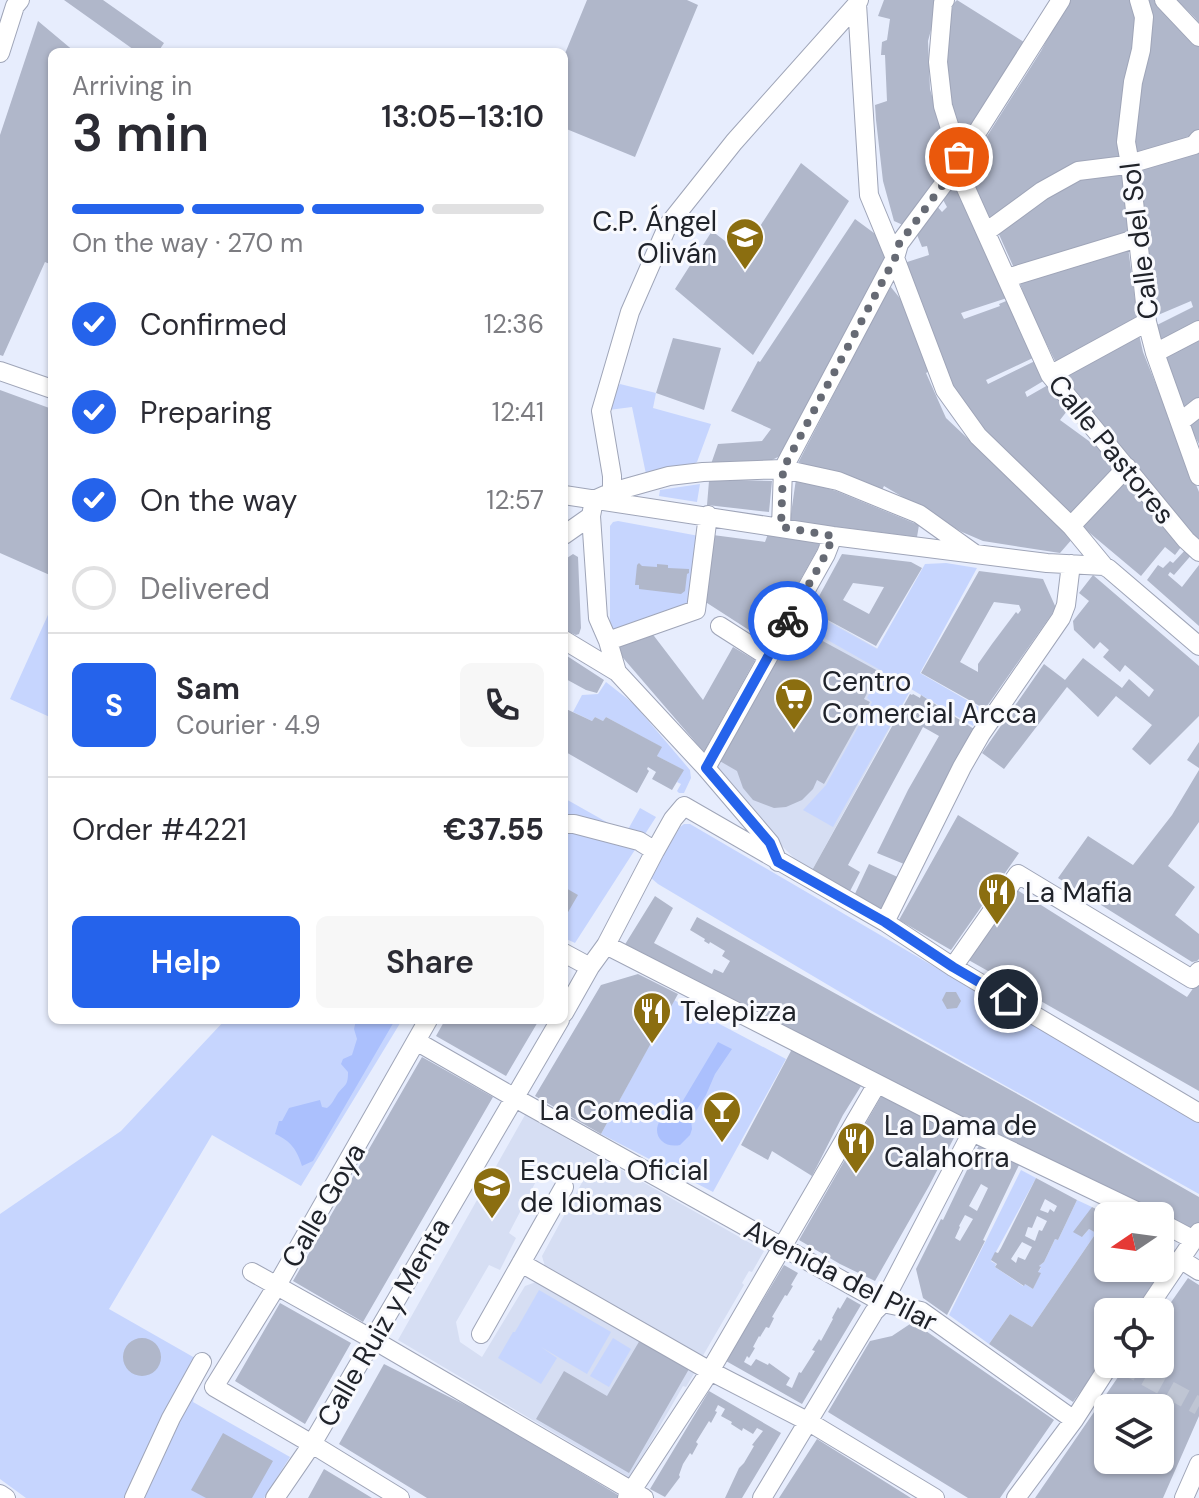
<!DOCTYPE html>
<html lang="en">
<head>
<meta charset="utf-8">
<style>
  :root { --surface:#fff; --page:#f7f7f7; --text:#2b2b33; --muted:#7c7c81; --line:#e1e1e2; --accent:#2563eb }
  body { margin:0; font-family:"DM Sans",sans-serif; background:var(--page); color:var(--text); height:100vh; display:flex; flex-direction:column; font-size:30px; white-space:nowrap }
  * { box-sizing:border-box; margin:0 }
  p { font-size:26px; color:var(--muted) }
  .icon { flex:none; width:44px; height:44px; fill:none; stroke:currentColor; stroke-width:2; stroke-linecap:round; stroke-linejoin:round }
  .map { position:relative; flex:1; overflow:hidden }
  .panel { position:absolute; left:48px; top:48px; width:520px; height:976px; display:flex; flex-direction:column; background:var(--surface); border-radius:12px; box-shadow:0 2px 6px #0004 }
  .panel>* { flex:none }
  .needle { width:52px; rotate:257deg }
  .buttons { position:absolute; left:1094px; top:1202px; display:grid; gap:16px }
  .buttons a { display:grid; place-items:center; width:80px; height:80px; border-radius:12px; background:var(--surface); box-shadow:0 2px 6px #0004; font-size:40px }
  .pin { position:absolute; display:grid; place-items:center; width:68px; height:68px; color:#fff; margin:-34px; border:4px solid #fff; border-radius:50%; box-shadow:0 2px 8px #0007 }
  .courier { position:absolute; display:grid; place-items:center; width:80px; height:80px; margin:-40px; border:6px solid #2563eb; border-radius:50%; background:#fff; color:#222; box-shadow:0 2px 10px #0007 }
  .summary em { font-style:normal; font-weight:600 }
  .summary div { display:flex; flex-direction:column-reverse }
  .summary { display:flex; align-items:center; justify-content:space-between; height:136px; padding:0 24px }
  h1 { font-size:52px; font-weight:600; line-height:60px }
  .bar { display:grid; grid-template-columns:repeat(4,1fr); gap:12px 8px; align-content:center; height:96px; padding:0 24px }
  .bar i { height:10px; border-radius:6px; background:var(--line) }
  .bar .current { background:var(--accent) }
  .bar p { grid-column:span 4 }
  .line { display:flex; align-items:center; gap:20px; padding:0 24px; border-top:2px solid var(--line) }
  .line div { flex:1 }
  .round { display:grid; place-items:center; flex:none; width:84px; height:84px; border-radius:12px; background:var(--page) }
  ol { padding:0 24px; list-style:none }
  li { display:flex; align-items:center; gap:24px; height:88px }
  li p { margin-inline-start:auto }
  li .icon { padding:8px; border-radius:50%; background:var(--accent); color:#fff; stroke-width:4 }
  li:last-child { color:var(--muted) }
  li i { width:44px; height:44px; border:4px solid var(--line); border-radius:50% }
  .cta { display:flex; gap:16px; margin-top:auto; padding:16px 24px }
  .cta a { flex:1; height:92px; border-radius:12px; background:var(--accent); color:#fff; font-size:32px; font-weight:600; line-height:92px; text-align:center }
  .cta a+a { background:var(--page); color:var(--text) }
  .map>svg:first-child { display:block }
</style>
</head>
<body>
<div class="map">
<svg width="1199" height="1498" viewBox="0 0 1199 1498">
  <rect width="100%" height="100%" fill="#e7edfd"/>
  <path fill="#d6def3" d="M805 607 920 673 810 874 782 846 715 767Z
    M525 1115 764 1251 752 1272 749 1271 742 1283 744 1285 701 1359 546 1270 542 1256 585 1177 558 1161 544 1166 509 1233 516 1238 500 1270 489 1265 456 1322 460 1342 482 1357 525 1286 536 1282 696 1370 686 1387 683 1386 630 1478 398 1340Z"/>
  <path fill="#c6d5fe" d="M620 384 656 393 653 408 711 424 697 462 669 476 646 474 632 407 601 411Z
    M700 484 697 502 659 496 660 490Z
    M618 521 699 536 690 603 615 630 613 629 610 622V526L613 522Z
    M946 563 977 568 920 673 984 710 973 726 911 689 833 827 803 810 826 785 872 702 867 698 882 671 810 630 818 616 877 649 925 564Z
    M52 606V718L10 699Z
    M606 682 634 704 690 770 691 778 684 793H679L677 791 681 784 677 782 683 770 657 756 661 747 606 717 603 721 595 717 592 721 573 712 582 695 598 694Z
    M564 798 626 833 640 808 656 817 575 943 564 938Z
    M684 824H690L1199 1121V1194L872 1011 658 884 650 877 680 827Z
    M674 1000 786 1059 713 1192 601 1134Z
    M225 1020H402L301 1186 212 1135 109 1309 202 1362 193 1402 290 1457 264 1498H26L0 1479V1214L121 1131Z
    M1021 1170 1036 1178 991 1261 996 1264 995 1267 1023 1286 1025 1284 1033 1289 1040 1274 1038 1272 1041 1268 1039 1266 1044 1262 1055 1239 1058 1240 1077 1200 1092 1207 1082 1237 1089 1229 1096 1233 1032 1327 1010 1314 989 1344 949 1315Z
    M539 1290 611 1332 587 1374 541 1347 557 1358 541 1384 498 1358 513 1332H515Z
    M613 1338 631 1349 609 1387 590 1376Z"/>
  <path fill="#abc0fd" d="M356 1020H395L313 1161 302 1166C297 1150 291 1141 275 1134L279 1121H282L289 1108 320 1100 322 1107 327 1108C333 1103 334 1099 338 1093 346 1084 348 1085 348 1072L341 1064 343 1059 352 1055 357 1039 354 1029Z
    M718 1042 732 1049 715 1074 706 1095 691 1119 692 1129 690 1135 680 1145C660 1149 649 1130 664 1116 670 1110 676 1110 681 1104Z"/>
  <path fill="#b0b7ca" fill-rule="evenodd" d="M64 0H103L164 43 158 52H137Z
    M587 0H687L698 5 635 157 564 128V56Z
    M884 0H939L928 41 930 89 941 127 956 153 903 225 894 221 883 181 876 120 875 105 887 101 885 55H881L882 42 887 40 890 19 878 16Z
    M957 0 1027 44 968 136 960 137 947 87 945 68 947 39 953 4Z
    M1068 0H1132L1137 21 1121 162 1082 166 992 222 965 171 1041 51Z
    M1144 0H1160L1199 44V132L1198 136 1134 159Z
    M1177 0H1199V23L1195 18Z
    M38 21 75 52H52V265L45 262 3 356 0 355V135Z
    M1199 148V325L1162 344 1157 325 1193 307 1191 301 1158 315 1152 294 1135 167Z
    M801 163 849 201 753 355 675 289 712 231 742 254Z
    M1122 169 1129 235 1014 268 997 230 1069 180Z
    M958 180 1010 297 961 313 964 319 1000 306 999 304 1011 299 1035 357 986 380 988 384 1037 360 1045 380 1025 392 1027 397 1048 385 1067 411 1060 420 1104 452 1118 470 1074 514 1067 515 977 425 952 389 904 263 929 255 927 246 922 247 915 230 936 205 942 212 947 207 942 198Z
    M855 219 878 236 888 261 782 455 772 460 711 464 718 444 762 441 771 429 731 411 758 361 760 362Z
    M1128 247 1138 322 1057 365 1028 306 1018 278Z
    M890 286 903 302 931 370 926 373 946 418 1073 538 1060 553 983 541 962 532 884 486 881 492 797 465Z
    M1138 330 1143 352 1199 492V547L1075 392 1063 373Z
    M1199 336V403L1184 414 1165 357Z
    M673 338 721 348 704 410 656 393Z
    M0 390 52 409V576L0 553Z
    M1199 412V444L1187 422Z
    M1123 476 1184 543 1175 555 1165 547 1141 576 1079 524Z
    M796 479 836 491 919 525 917 537 790 521Z
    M736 480 772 481 769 512 707 505 709 481Z
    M768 534 822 541 766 641 704 601 713 535 765 542Z
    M1188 547 1194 552 1174 575 1170 572 1168 575 1182 587 1199 565V626L1147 580 1158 565 1163 568 1170 561 1173 563Z
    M573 554 578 557 581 628 579 634 576 635 564 630V560Z
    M842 554 911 562 922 568 876 646 811 611ZM853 583 884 587 869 614 843 600Z
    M639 563 642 566 657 567V564L668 565V568L689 569V573L687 574 685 591 681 594 639 589V585H635L637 565Z
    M979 571 1043 579 1056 608 985 709 921 673ZM994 602 1019 605 1021 610 1018 614 1016 612 992 644 978 664V672L960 662Z
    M1093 575 1199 666V716L1150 765 1132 749 1152 725 1116 696 1098 717 1067 687 1004 769 982 753 1044 664 1065 680 1083 658 1122 688 1129 679 1149 697 1154 690 1125 665 1120 672 1103 657 1109 650 1100 642 1094 649 1074 630 1073 621 1089 601 1079 593Z
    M795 626 878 671 864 699 870 702 824 784 817 780 813 789 802 800 786 807 774 808 753 800 743 788 737 771 718 760Z
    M651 632 703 700 733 647 755 660 704 752 618 652 620 643Z
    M564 654 604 680 597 693 586 690 564 678Z
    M910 694 912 695 913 694 920 698 921 695 974 729 935 801 904 864 877 853 908 790 939 736 923 727 848 865 860 872 849 893 810 874Z
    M564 708 592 721 595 717 603 721 606 717 662 747 657 756 684 770 672 790 652 779 656 772 648 767 647 769 649 771 637 793 564 751Z
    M1199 742V768L1187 760Z
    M1199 770V822L1168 866 1195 887 1175 915 1199 934V959L1197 961 1192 962 1058 878 1088 836 1133 865 1172 815Z
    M958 815 1019 853 951 950 899 920Z
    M869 864 902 879 884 917 853 898Z
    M564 887 578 895 564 919Z
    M1014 888 1187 997 1199 980V1091L965 958Z
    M655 896 673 908 654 943 712 974 714 969 723 973 730 961 722 956 725 951 710 942 709 944 704 941 705 939 690 930 697 917 1030 1101 1199 1197V1223L1193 1231 649 961 624 946Z
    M638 974 678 994 601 1134 535 1096 601 985Z
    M946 992H956L961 1001 957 1008 947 1009 942 1000Z
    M445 1020H539L506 1076 436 1036Z
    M792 1049 861 1086 843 1115 812 1176 772 1151 768 1160 741 1145Z
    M422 1057 493 1097 363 1322 293 1281Z
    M882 1095 957 1132 929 1186 875 1281 840 1264 799 1240Z
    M979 1145 1019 1165 983 1240 985 1241 947 1315 923 1298 916 1269 941 1219 943 1220ZM981 1184 988 1188 977 1211 969 1206ZM965 1215 973 1219 960 1241 955 1238 960 1227 959 1226Z
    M1036 1178 1077 1200 1058 1240 1055 1239 1044 1262 1039 1266 1041 1267 1038 1272 1041 1273 1033 1289 1025 1284 1024 1286 995 1267 997 1264 991 1260 995 1252 998 1253 1001 1248ZM1045 1199 1057 1206 1054 1212 1050 1209 1048 1213 1040 1210ZM1037 1216 1047 1221 1042 1231 1039 1230 1035 1241 1025 1236 1028 1227 1032 1228ZM1022 1242 1032 1247 1025 1260 1018 1257 1016 1263 1011 1259Z
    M1092 1207 1108 1215V1268H1160V1241L1174 1248 1176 1259 1138 1312H1108V1354L1073 1402 989 1344 1010 1314 1032 1327 1096 1233 1089 1229 1082 1237 1073 1232Z
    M784 1265 798 1273 791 1285 793 1286 787 1296 785 1295 772 1317 774 1318 769 1328 766 1327 760 1337 759 1336 753 1347 755 1348 749 1358 747 1356 744 1362 751 1366 756 1359 768 1365 769 1363 790 1378 786 1385 792 1388 799 1372 801 1373 815 1351 812 1350 819 1339 821 1341 833 1319 832 1318 838 1307 840 1309 847 1297 861 1305 802 1404 726 1361Z
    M1188 1278 1199 1285V1416L1163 1498H1035L1127 1364H1160V1318ZM1108 1408H1160V1460H1108Z
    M280 1303 351 1343 305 1424 235 1381Z
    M913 1322 1054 1420 1000 1498H968L828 1412 870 1341 892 1336Z
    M123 1357a19 19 0 1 1 38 0a19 19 0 1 1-38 0Z
    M640 1340 689 1369 629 1473 536 1419 564 1371 607 1396Z
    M384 1364 485 1415 623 1498H427L339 1444Z
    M709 1391 781 1433 742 1498H725L739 1468 744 1463 754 1446 752 1445 763 1431 757 1428 753 1434 743 1428 742 1431 731 1424 732 1422 721 1416 725 1409 718 1405 715 1411 717 1412 711 1423 709 1421 696 1442 698 1444 692 1455 690 1453 683 1464 679 1475 680 1477 665 1497 650 1489Z
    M223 1433 273 1461 252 1498H206L191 1490Z
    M817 1439 911 1498H779Z
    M324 1469 349 1484 372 1498H308Z"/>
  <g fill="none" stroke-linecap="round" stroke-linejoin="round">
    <path stroke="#bfc5d3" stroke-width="18" stroke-dasharray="18 9" stroke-linecap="butt" d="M1122 1364 1199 1406"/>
    <defs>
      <path id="minor" d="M945 0 943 3 938 62 943 106 959 157
        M1139 0 1144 17 1141 50 1133 82 1126 142 1130 164 1147 322 1155 353 1199 476
        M1164 0 1199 37
        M857 4 869 195 895 258 945 390 978 436 1071 526 1104 566 1109 569 1199 646
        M0 53 15 6 20 0
        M955 164 1050 375 1186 540 1199 552
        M986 232 1042 191 1078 171 1126 165 1194 145 1199 139
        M1007 278 1138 238
        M1155 353 1199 330
        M0 371 52 389
        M1050 375 1147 322
        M1180 422 1199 407
        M612 492V476L601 411 630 312 668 225 734 142 857 4 859 0
        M564 495 833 536 1047 563 1104 566
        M1071 526 1127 467
        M781 527 783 469 895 258 899 244 948 178 1061 0
        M564 535 591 516
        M720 626 767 656
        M564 640 617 672 706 768 770 843 778 862
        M608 641 696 610 708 515
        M617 672 608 641 598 618 591 516 594 500 612 492 669 476 703 472 783 469 838 481 919 514 975 554
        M706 768 826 554 833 536
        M564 824H574L639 841 655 851
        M885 922 962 767 981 734 1061 618 1066 605 1071 564
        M606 945 972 1132 1147 1216
        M564 953 590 967
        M953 967 1018 874 1192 979 1199 971
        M564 1013 590 967 606 945 655 851 673 819 684 806 885 922 953 967 1199 1113
        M416 1041 515 1098 883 1303 921 1311 1074 1420
        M1160 1222 1194 1240
        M1180 1259 1199 1271
        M521 1263 710 1371 809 1422 935 1498
        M252 1272 372 1339 644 1498
        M1145 1312 1199 1232
        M481 1334 564 1187
        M0 1494 6 1498
        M134 1498 171 1418 202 1362
        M275 1498 312 1444 560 1020
        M400 1498 312 1444 214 1387 276 1287 428 1020
        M627 1498 710 1371 877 1084
        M762 1498 874 1312 883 1303 972 1132
        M1016 1498 1074 1420 1110 1364
        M1184 1498 1199 1464"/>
    </defs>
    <use href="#minor" stroke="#9fa5b8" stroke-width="20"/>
    <use href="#minor" stroke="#fff" stroke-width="18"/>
  </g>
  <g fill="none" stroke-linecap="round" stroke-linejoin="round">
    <path stroke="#666a74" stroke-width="8" stroke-dasharray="0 14.4" d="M788 621 826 554 833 536 781 527 783 469 895 258 899 244 948 178 959 157"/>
    <path stroke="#2563eb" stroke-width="10" d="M788 621 706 768 770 843 778 862 885 922 953 967 1008 999"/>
  </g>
  <defs>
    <symbol id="school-pin" viewBox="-11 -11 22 30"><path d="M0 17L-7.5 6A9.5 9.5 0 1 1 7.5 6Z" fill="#8b6e10" stroke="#f9fafe"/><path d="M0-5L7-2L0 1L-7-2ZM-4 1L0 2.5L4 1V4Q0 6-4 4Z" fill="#fff"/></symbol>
    <symbol id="supermarket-pin" viewBox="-11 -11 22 30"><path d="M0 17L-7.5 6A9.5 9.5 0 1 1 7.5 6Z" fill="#8b6e10" stroke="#f9fafe"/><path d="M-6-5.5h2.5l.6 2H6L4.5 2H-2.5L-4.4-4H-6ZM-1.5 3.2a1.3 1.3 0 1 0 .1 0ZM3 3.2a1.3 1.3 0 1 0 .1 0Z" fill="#fff"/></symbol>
    <symbol id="restaurant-pin" viewBox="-11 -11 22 30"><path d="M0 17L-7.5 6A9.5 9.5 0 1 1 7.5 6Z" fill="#8b6e10" stroke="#f9fafe"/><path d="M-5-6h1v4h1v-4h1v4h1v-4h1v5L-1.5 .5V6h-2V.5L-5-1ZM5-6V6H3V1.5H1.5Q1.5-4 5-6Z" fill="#fff"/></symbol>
    <symbol id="bar-pin" viewBox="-11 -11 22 30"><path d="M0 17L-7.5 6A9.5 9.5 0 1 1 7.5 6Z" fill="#8b6e10" stroke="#f9fafe"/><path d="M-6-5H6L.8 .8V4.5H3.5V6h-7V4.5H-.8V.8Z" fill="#fff"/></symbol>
    <symbol id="university-pin" viewBox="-11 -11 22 30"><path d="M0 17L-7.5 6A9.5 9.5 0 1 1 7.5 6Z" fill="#8b6e10" stroke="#f9fafe"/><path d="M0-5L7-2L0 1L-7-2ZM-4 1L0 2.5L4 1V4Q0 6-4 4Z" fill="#fff"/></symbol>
  </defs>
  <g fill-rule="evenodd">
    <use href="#school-pin" x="723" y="215" width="44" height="60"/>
    <use href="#supermarket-pin" x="772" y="675" width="44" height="60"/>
    <use href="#restaurant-pin" x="975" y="870" width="44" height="60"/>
    <use href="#restaurant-pin" x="630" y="989" width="44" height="60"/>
    <use href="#bar-pin" x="700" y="1088" width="44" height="60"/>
    <use href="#restaurant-pin" x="834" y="1119" width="44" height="60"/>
    <use href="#university-pin" x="470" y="1164" width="44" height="60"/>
  </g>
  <g text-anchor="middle" stroke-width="6" stroke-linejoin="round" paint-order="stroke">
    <g font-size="28" fill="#20232a" stroke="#f9fafe" text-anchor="start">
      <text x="717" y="231" text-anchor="end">C.P. Ángel<tspan x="717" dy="32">Oliván</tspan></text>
      <text x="822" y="691">Centro<tspan x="822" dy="32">Comercial Arcca</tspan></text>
      <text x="1025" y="902">La Mafia</text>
      <text x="680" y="1021">Telepizza</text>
      <text x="694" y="1120" text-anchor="end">La Comedia</text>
      <text x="884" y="1135">La Dama de<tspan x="884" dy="32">Calahorra</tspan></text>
      <text x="520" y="1180">Escuela Oficial<tspan x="520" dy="32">de Idiomas</tspan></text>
    </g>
    <g font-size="28" fill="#20232a" stroke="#f9fafe">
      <text transform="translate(1139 241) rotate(-97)" y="10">Calle del Sol</text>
      <text transform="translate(1112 449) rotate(51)" y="10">Calle Pastores</text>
      <text transform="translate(323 1205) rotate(-60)" y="10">Calle Goya</text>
      <text transform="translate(841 1275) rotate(27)" y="10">Avenida del Pilar</text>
      <text transform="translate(383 1322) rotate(-60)" y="10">Calle Ruiz y Menta</text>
    </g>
  </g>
</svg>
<div class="buttons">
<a><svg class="needle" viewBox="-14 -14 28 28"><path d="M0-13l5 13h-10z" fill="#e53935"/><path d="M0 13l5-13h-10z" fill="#7c7c81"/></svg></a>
<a><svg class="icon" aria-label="locate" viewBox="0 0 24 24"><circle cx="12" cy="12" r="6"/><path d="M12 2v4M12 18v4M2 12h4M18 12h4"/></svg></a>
<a><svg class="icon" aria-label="layers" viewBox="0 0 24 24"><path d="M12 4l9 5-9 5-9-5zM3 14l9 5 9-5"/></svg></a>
</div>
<div class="pin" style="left:959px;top:157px;background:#ea580c"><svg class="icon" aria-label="bag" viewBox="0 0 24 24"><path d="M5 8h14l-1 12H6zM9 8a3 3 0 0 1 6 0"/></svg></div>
<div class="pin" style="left:1008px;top:999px;background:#1f2937"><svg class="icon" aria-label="home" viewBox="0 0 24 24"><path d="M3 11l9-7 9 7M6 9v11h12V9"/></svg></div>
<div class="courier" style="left:788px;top:621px"><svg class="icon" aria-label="bike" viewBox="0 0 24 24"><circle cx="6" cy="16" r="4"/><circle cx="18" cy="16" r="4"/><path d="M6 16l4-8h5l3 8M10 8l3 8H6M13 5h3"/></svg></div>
<section class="panel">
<div class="summary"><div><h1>3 min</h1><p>Arriving in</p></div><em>13:05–13:10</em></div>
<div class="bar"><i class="current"></i><i class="current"></i><i class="current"></i><i></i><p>On the way · 270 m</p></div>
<ol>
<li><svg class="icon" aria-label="check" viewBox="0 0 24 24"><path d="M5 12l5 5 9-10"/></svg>Confirmed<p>12:36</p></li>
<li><svg class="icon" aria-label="check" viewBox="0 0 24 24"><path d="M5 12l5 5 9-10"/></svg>Preparing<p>12:41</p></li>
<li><svg class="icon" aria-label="check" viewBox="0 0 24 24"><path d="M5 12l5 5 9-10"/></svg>On the way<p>12:57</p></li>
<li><i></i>Delivered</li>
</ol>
<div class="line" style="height:144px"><b class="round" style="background:var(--accent);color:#fff">S</b><div><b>Sam</b><p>Courier · 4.9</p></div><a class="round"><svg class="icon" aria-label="phone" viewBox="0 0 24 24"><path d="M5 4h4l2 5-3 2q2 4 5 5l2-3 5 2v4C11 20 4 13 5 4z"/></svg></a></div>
<div class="line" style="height:104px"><div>Order #4221</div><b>€37.55</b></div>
<div class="cta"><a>Help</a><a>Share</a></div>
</section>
</div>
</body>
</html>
